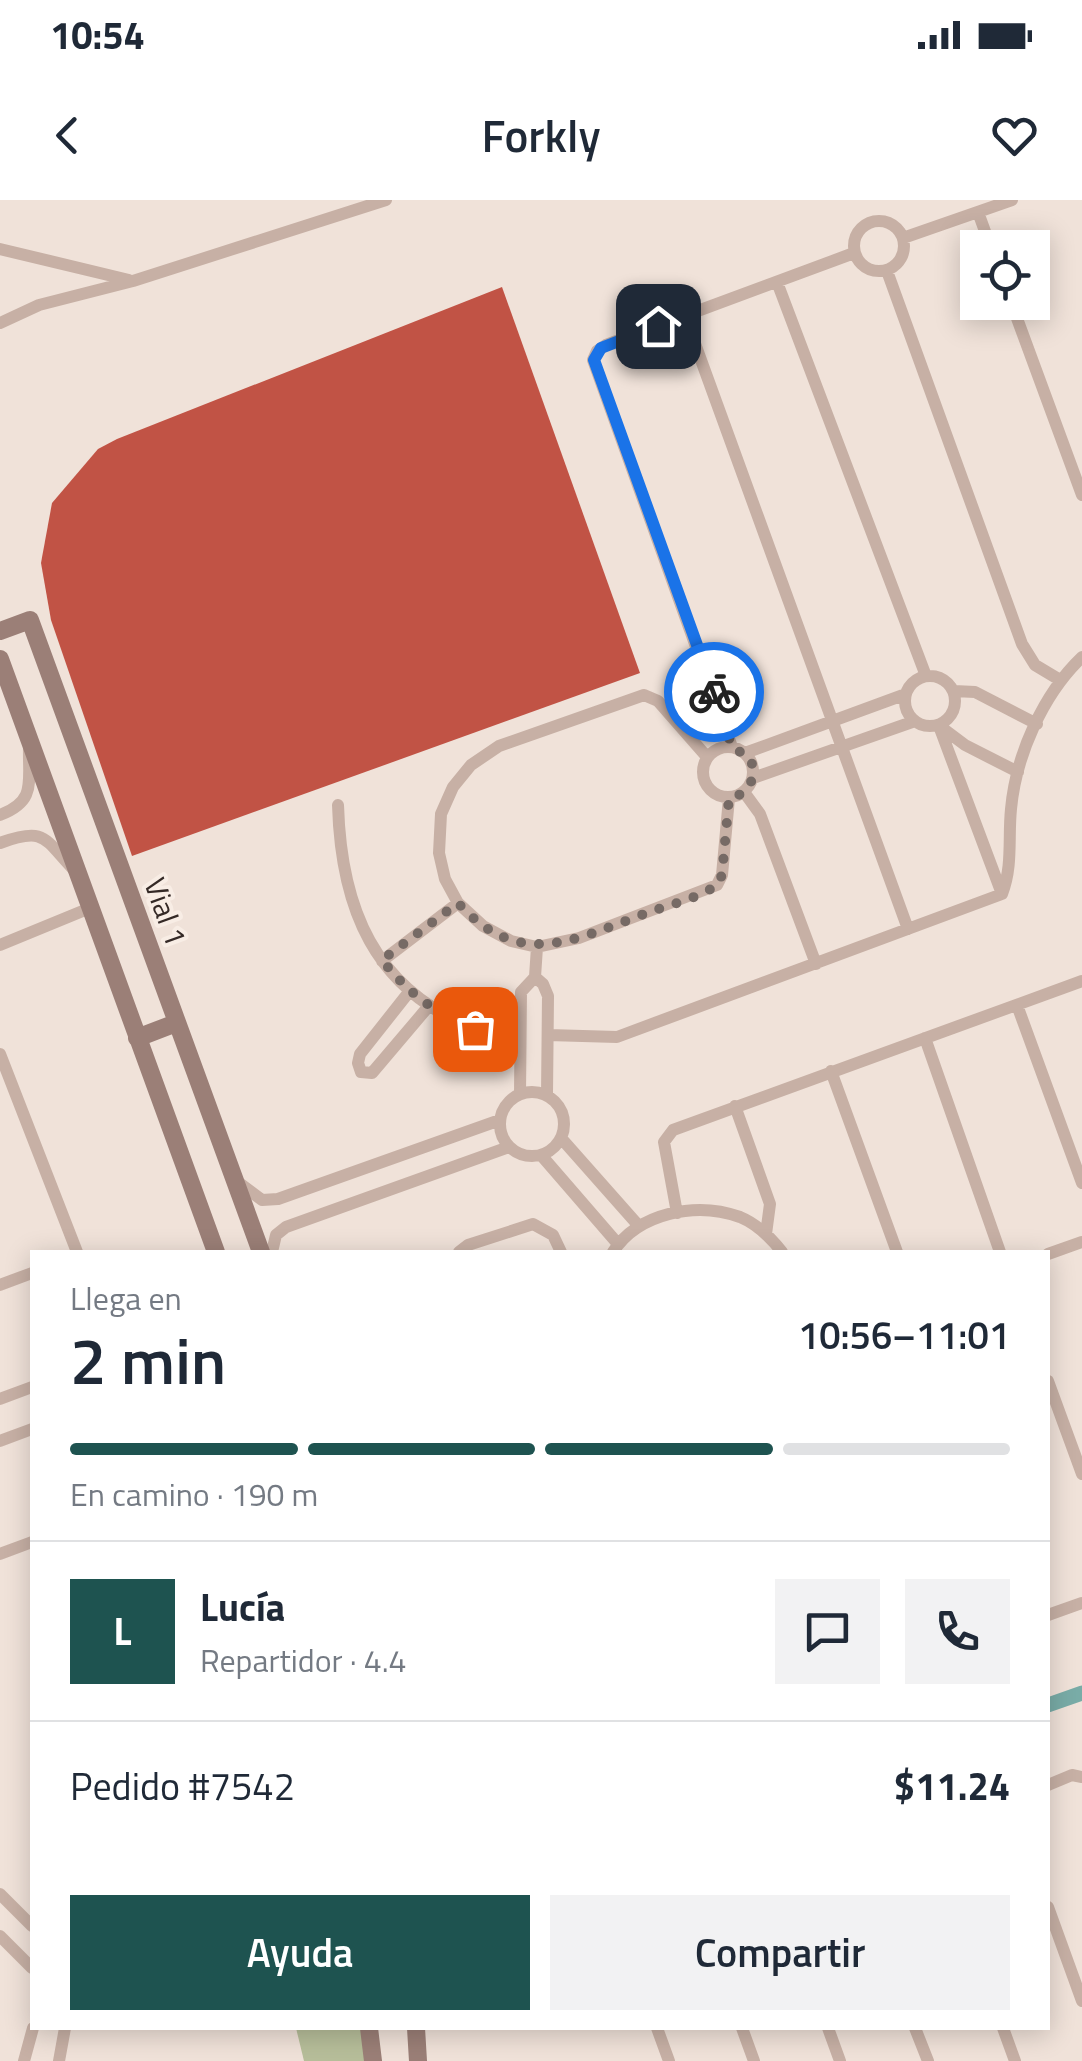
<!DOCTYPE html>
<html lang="es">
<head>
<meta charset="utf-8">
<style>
  :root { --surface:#fff; --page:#f2f2f3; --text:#1f2937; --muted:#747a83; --line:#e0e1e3; --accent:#1e5350 }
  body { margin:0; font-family:"Titillium Web",sans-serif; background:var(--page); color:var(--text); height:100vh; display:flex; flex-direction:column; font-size:38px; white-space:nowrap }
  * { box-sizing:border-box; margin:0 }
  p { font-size:32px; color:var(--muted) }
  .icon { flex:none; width:55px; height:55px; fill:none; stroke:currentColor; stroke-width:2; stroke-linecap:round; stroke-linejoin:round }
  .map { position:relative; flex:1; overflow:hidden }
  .side { position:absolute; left:30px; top:1050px; width:1020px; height:780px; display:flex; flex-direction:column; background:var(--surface); border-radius:0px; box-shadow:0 5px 25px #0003 }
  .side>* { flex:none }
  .controls { position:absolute; left:960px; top:30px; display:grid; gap:20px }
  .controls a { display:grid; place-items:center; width:90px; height:90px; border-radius:0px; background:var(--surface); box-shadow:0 5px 25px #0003; font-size:50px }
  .pin { position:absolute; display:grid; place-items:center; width:85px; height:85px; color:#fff; margin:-42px; border-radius:20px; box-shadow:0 5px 15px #0006 }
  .courier { position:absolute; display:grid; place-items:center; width:100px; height:100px; margin:-50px; border:8px solid #1a73e8; border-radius:50%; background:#fff; color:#222; box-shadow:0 2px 12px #0007 }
  .headline em { font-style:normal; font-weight:600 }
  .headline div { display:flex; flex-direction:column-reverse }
  .headline { display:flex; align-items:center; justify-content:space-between; height:170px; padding:0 40px }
  h1 { font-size:65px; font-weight:600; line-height:75px }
  .bar { display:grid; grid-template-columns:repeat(4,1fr); gap:15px 10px; align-content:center; height:120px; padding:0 40px }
  .bar i { height:12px; border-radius:8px; background:var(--line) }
  .bar .selected { background:var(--accent) }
  .bar p { grid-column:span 4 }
  .line { display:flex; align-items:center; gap:25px; padding:0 40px; border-top:2px solid var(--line) }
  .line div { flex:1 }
  .round { display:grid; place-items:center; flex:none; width:105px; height:105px; border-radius:0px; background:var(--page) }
  .primary-button { display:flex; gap:20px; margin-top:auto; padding:20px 40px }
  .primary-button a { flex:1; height:115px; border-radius:0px; background:var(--accent); color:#fff; font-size:40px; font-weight:600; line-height:115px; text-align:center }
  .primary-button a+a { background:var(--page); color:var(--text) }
  .status { display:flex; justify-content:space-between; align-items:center; height:70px; padding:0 50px; background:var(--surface); direction:ltr }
  .status svg { height:28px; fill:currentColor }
  header { display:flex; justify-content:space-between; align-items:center; height:130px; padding:0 40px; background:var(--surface); font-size:45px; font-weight:600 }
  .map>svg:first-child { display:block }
</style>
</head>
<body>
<div class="status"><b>10:54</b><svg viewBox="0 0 49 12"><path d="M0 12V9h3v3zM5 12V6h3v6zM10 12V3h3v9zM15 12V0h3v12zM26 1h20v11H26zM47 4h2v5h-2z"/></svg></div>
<header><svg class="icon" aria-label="back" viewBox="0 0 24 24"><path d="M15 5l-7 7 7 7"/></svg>Forkly<svg class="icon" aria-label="heart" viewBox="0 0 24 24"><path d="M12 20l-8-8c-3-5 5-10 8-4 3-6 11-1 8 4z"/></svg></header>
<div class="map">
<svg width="1082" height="1861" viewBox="0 0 1082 1861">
  <rect width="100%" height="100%" fill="#f0e2d9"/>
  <path fill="#b7be9a" d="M296 1828H376L379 1861H304Z"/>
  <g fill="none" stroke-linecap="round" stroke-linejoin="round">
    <path stroke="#79aca7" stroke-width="15" d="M1048 1505 1082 1493"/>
  </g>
  <path fill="#c15345" d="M502 87 640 473 132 656 51 420 41 363 52 303 98 249 117 239Z"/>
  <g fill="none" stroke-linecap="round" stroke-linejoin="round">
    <path stroke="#c7b0a5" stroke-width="12" d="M978 12 991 48
      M854 46a25 25 0 1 1 50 0a25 25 0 1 1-50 0Z
      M903 38 1012 0
      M0 49 129 80
      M887 71 1022 444 1035 465 1060 480
      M777 82 926 476
      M1011 102 1082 295
      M685 116 908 729
      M0 123 39 105 133 81 386 0
      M905 501a25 25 0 1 1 50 0a25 25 0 1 1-50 0Z
      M954 491 975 492 1037 524
      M939 526 1002 694
      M941 527 965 545 1018 572
      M703 572a25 25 0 1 1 50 0a25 25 0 1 1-50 0Z
      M732 547 593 160 597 151 606 145 854 53
      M745 553 906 494
      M707 557 658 501 644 495 499 546 471 565 453 587 441 614 439 653 445 679 458 703 483 726 511 741 537 747 579 738 717 685 722 675 729 598
      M753 578 915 521
      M744 592 760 614 816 764
      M338 605C341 708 374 790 475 829
      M0 615C37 601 28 582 29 547
      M0 643C46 626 44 639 75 671
      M0 745 90 708
      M382 761 458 703
      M535 777 543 784 548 796 547 895
      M409 792 360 854 358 863 361 872 372 873 428 807
      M1017 805 1082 983
      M548 835 617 837 1002 694C1013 666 1008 638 1011 609 1016 555 1043 494 1082 457
      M925 838 1000 1052
      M0 854 77 1052
      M831 871 897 1052
      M500 924a32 32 0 1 1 64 0a32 32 0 1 1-64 0Z
      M520 894 521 792 535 777 537 747
      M735 906 770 1004 766 1034
      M561 938 638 1025
      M541 955 618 1044
      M238 982 262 1000 278 999 500 920
      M677 1013 664 942 673 930 1082 781
      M272 1052 276 1035 286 1027 509 947
      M459 1052 468 1045 533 1024 553 1035 561 1052
      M613 1052C638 1013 696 1001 740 1017 757 1024 771 1038 782 1052
      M1048 1054 1082 1042
      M0 1085 32 1073
      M1048 1181 1082 1274
      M0 1199 32 1187
      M0 1241 32 1229
      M0 1354 32 1342
      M1048 1415 1082 1403
      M1048 1585 1072 1575 1082 1577
      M0 1694 32 1726
      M1048 1707 1082 1801
      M0 1736 32 1768
      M657 1828 669 1861
      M742 1828 754 1861
      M828 1828 840 1861
      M915 1828 928 1861
      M1003 1828 1015 1861
      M24 1861 33 1828
      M59 1861 65 1828"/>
    <path stroke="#9b7f77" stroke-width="18" d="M0 431 30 420 261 1052
      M0 459 216 1052
      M137 838 176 823
      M369 1828 373 1861
      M416 1828 418 1861"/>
  </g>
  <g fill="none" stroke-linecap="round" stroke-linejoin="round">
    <path stroke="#766a65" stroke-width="10" stroke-dasharray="0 18" d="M475 829C436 814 408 793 382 760L458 703C519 770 572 741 644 714 668 705 697 699 717 685L722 675 729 598C749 595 758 577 750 558L732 547 714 492"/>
    <path stroke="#1a73e8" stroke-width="12" d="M658 126 601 148 594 160 714 492"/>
  </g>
  <g text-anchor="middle" stroke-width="8" stroke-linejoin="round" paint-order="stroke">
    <g font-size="30" fill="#342926" stroke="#f8ede5">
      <text transform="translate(165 712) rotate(70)" y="10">Vial 1</text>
    </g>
  </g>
</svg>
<div class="controls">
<a><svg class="icon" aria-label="locate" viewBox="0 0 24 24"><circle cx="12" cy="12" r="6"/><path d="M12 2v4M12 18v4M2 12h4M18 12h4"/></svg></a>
</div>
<div class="pin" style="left:475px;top:829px;background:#ea580c"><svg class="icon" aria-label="bag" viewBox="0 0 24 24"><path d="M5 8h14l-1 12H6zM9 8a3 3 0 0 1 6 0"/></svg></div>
<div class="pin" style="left:658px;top:126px;background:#1f2937"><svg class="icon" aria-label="home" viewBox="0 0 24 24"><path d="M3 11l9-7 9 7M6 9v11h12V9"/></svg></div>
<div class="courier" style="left:714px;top:492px"><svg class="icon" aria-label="bike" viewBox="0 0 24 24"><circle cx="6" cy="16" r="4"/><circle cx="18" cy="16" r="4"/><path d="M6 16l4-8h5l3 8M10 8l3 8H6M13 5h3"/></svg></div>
<section class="side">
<div class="headline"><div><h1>2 min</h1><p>Llega en</p></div><em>10:56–11:01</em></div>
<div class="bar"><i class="selected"></i><i class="selected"></i><i class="selected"></i><i></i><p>En camino · 190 m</p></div>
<div class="line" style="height:180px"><b class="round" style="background:var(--accent);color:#fff">L</b><div><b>Lucía</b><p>Repartidor · 4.4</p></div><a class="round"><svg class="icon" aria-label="chat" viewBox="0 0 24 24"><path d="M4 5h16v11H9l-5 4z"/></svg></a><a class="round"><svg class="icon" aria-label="phone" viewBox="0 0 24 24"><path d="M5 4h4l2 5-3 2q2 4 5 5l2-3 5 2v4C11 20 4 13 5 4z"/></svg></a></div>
<div class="line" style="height:130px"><div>Pedido #7542</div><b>$11.24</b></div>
<div class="primary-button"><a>Ayuda</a><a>Compartir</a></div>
</section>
</div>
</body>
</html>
